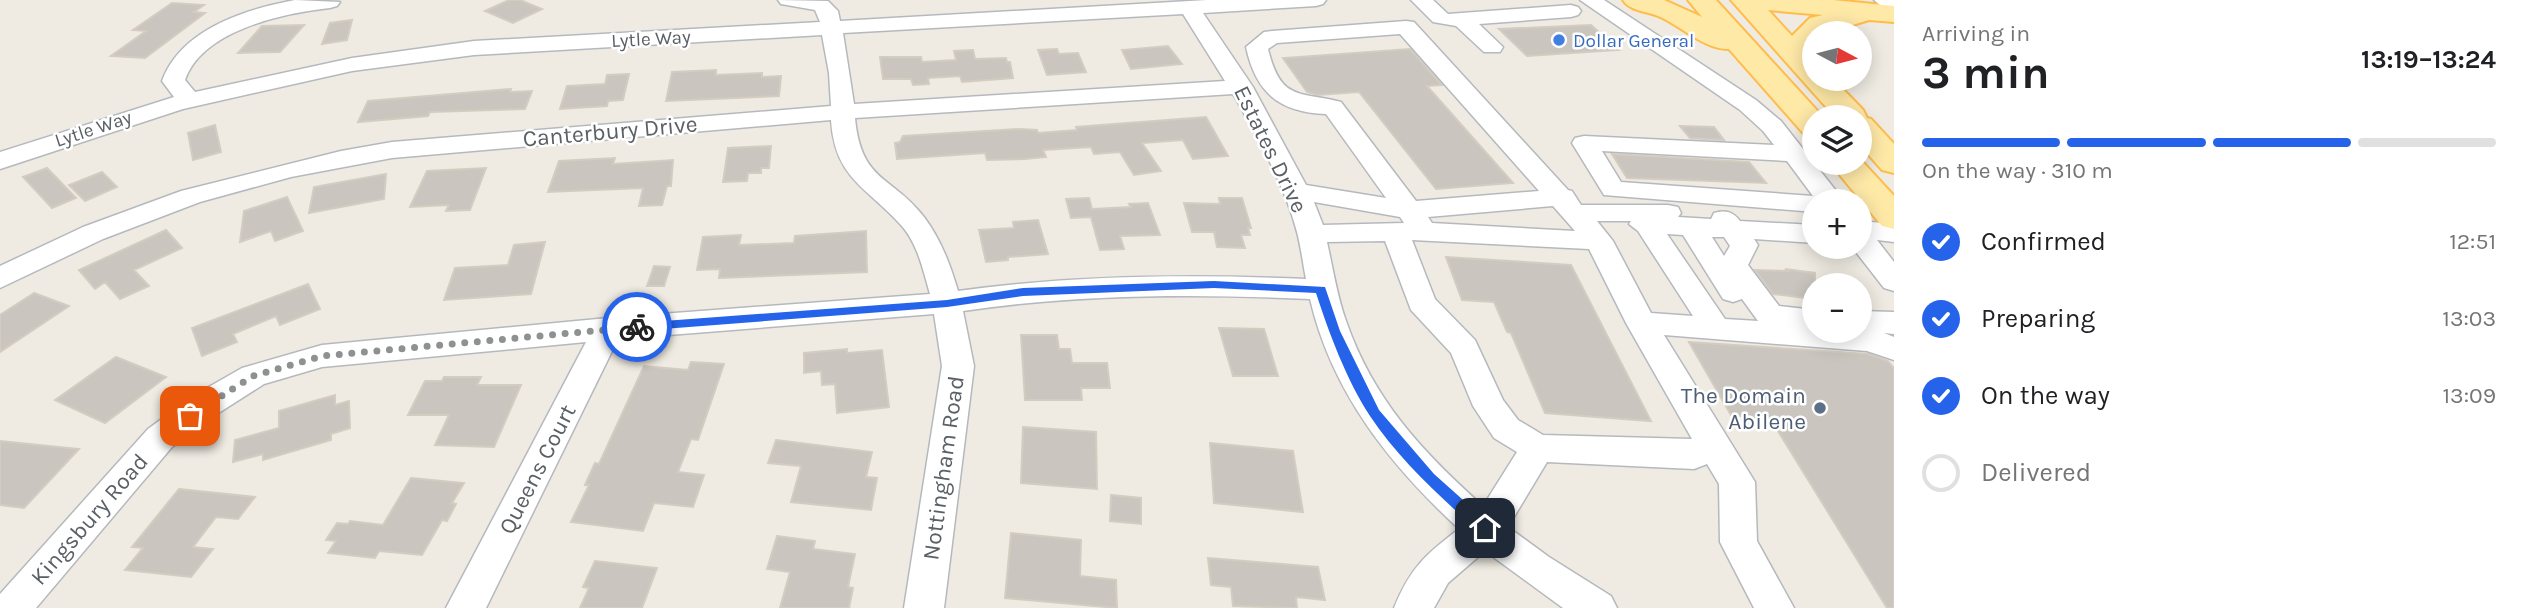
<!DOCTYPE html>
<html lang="en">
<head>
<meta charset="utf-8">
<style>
  :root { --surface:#fff; --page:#f2f2f2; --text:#202124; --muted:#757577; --line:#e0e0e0; --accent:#2563eb }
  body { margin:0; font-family:Karla,sans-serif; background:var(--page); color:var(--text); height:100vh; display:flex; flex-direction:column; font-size:26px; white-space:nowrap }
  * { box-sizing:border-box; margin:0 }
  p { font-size:23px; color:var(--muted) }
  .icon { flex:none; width:38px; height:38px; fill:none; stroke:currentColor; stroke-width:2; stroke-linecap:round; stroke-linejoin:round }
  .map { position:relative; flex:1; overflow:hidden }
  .side { display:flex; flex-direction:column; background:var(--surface); width:630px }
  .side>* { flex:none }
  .needle { width:46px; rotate:97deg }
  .buttons { position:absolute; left:1802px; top:21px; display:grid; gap:14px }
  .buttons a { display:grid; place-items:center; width:70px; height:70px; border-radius:50%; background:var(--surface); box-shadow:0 4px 18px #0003; font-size:35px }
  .pin { position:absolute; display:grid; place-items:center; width:60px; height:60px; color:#fff; margin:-30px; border-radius:14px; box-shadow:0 4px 10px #0006 }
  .courier { position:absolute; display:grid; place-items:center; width:70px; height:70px; margin:-35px; border:5px solid #2563eb; border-radius:50%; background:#fff; color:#222; box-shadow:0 2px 9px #0007 }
  .headline em { font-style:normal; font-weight:700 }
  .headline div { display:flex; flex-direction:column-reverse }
  .headline { display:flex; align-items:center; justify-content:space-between; height:119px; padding:0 28px }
  h1 { font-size:46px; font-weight:700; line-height:52px }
  .bar { display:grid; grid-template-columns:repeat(4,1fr); gap:10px 7px; align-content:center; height:84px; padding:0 28px }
  .bar i { height:9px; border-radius:5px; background:var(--line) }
  .bar .active { background:var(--accent) }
  .bar p { grid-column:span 4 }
  ol { padding:0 28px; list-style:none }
  li { display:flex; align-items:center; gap:21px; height:77px }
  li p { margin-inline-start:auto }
  li .icon { padding:7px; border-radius:50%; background:var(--accent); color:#fff; stroke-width:4 }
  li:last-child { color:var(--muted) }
  li i { width:38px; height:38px; border:4px solid var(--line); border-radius:50% }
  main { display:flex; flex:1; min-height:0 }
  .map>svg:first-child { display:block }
</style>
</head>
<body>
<main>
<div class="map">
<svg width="1894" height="608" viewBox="0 0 1894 608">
  <rect width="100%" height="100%" fill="#efebe2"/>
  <path fill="#cac5bf" stroke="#d4ccc0" stroke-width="2" d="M509 0H520L542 9 513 23 485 11Z
    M172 3 204 5 194 12 205 13 145 58 111 56 146 31 133 30Z
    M352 20 347 40 322 44 330 23Z
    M304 25 280 52 238 53 262 26Z
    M1591 25 1619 50 1527 56 1499 29Z
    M1168 46 1182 64 1131 69 1122 50Z
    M1057 49 1059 54 1078 53 1086 72 1047 75 1038 50Z
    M1410 49 1442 85 1427 86 1513 183 1436 189 1359 92 1317 95 1307 92 1283 58Z
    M973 50 975 59 1006 58 1007 62H1010L1013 78 962 82 960 76 928 78 929 84 913 85 911 79H883L880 57H921L922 62 956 60 954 51Z
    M716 70V75L762 73V77L781 76 779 96 666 101 672 72Z
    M629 74 623 100 608 101 607 106 560 109 567 86 605 84 607 75Z
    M511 89 510 92 532 91 525 109 430 112 428 116 358 122 368 101Z
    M1206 117 1228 156 1193 159 1183 140 1142 143 1161 171 1134 175 1120 152 1094 154 1091 147 1043 150 1046 157 1025 159 987 160 985 153 897 159 895 143 900 142 903 136 1019 129 1037 130 1038 133 1077 130 1076 127Z
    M215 125 221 152 193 160 188 133Z
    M1680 126 1714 127 1724 140 1690 138Z
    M771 146 769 168H761V173H748L747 181 723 182 728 148Z
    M1612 154 1749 162 1766 183 1627 178Z
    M615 158 613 164 673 160 671 186H667L662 205 639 206 643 188 548 192 559 161Z
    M47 168 76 198 52 208 23 177Z
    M486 168 470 210 446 211 449 205 410 207 427 171Z
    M102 172 117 187 85 201 69 185Z
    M386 174 384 199 309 213 314 187Z
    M287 197 303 231 275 241 271 231 240 242 244 211Z
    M1089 198 1092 209 1131 207 1129 204 1148 203 1160 235 1120 236 1124 249 1100 250 1091 217 1071 218 1066 199Z
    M1219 198H1242L1251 228H1248L1250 235H1241L1245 248 1217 247 1214 232H1192L1184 203 1220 204Z
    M1038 220 1048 254 1008 257V260L986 262 979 230 1014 228 1013 222Z
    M166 230 182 248 134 270 149 286 120 299 105 282 95 289 79 270Z
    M866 231 867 272 719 278 720 269 697 270 703 237 741 235 739 245 794 243 795 236Z
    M545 242 531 294 444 300 455 268 508 265 514 245Z
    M1446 257 1571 265 1651 421 1545 413 1511 333 1507 332 1494 302 1462 300Z
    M654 266 670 267 664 286H647Z
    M1785 269 1815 273V299L1773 294 1755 270 1788 271Z
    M308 284 320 309 280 325 276 316 233 334 237 342 202 356 192 328Z
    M34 293 69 306 0 352V315Z
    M1219 328 1264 329 1278 376H1233Z
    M1021 335H1057L1059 349H1070L1072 363H1107L1110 388H1081L1082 400H1025Z
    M1689 342 1869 354 1888 361 1894 368V608H1887L1770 418 1731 415Z
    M847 349V353L882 350 889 407 837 413 835 384 822 385 821 371 804 373V353Z
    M116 357 166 377 105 423 55 400Z
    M691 362 724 364 698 440 691 439 678 472 704 475 693 507 654 503 643 531 571 522 589 485H585L595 463 599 464 644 366 688 370Z
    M444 377H481L477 385H521L494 447 435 445 449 415H408L425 381H442Z
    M335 395V405L349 401 350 428 331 434V440L263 460V454L233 462 235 440 279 428V411Z
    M1023 427 1096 432 1097 489 1021 483Z
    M776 440 872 452 866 477 877 478 871 510 791 502 801 466 768 463Z
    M0 441 79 449 24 508 0 505Z
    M1210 443 1293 451 1303 512 1214 503Z
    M411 478 464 483 452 503 456 504 447 521 442 520 422 555 379 551 375 558 328 553 336 541 326 540 337 523 348 524 350 521 383 525Z
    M179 489 255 497 238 519 216 517 193 547 213 549 191 577 125 570 143 548 132 547Z
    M1111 495 1141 498V524L1110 521Z
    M1011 533 1081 540 1080 576 1116 580 1117 608 1005 598Z
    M777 536 815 541 813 549 855 554 848 587 853 588 849 608H780L790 572 767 569Z
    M1208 558 1318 567 1325 600 1296 597 1297 608 1233 606 1231 587 1211 585Z
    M595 561 657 568 642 608H580L589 588 583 587Z"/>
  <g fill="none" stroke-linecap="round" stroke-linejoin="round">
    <defs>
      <path id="minor" d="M295 0 340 2 337 6 330 8C284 13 202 30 185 80L195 92 352 58 474 41 820 22 815 10 781 4 778 0 828 1 838 11 840 21 1207 0H1326L1323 4 1316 6 1203 13 1253 87 1306 185 1386 198 1326 114C1279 112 1256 93 1246 47L1264 32 1272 31 1406 21 1414 22 1568 190 1572 191 1581 205H1668L1678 207 1681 213 1678 217 1711 219 1714 213C1726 210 1732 211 1740 221L1815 225V243L1754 239 1758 245 1748 265 1779 306 1815 310V331H1860V311L1894 312V334L1884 333 1894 337V360L1867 351 1664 335 1755 482 1757 541 1794 608H1754L1720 542 1719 484 1707 464 1694 469 1547 462 1508 527 1549 557 1611 596 1617 608H1563L1485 551 1448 583 1434 608H1394C1410 568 1426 554 1459 529 1390 465 1332 393 1310 299 1194 294 1078 294 963 311L974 366 944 608H904L942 366 934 314 618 339 486 608H446L586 342 322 367 264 384 217 414 172 447 36 608H0V594L148 429 193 396 242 368 322 345 608 318 930 294C923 270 918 244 901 225 866 186 835 179 831 120L392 158 291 177 200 202 103 239 0 288V266L83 227 181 191 341 151 392 142 831 106 829 73 822 35 474 55 352 71 183 109 0 169V152L174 97 162 81C181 29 246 9 295 0ZM1183 14 1225 81 854 104 843 33ZM1400 34 1539 191 1416 201 1341 102C1299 91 1281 102 1268 49L1277 43ZM1233 94C1258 138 1284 183 1297 232 1301 247 1303 264 1306 279 1190 274 1073 275 958 291 950 264 941 240 924 217 892 175 861 183 855 118ZM1314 202 1400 217 1404 223 1323 225ZM1553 206 1575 231 1432 223 1428 217ZM1597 221H1631L1629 224 1638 231 1693 316 1651 313 1613 241ZM1667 234 1683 235 1723 299 1733 302 1742 299 1758 321 1725 319ZM1712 237H1724L1730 246 1724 256ZM1412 240 1589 249 1626 323 1692 439 1543 435 1518 420 1503 400 1475 340 1435 299ZM1385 241 1411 310 1451 353 1473 406 1494 438 1517 452 1483 506C1422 452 1373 399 1346 321 1337 296 1333 269 1327 242Z
        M1411 0H1433L1448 14 1571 5 1578 7 1581 11 1578 15 1571 17 1479 24 1503 47 1500 52H1484L1456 26 1433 22Z
        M1580 0H1604L1756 100 1781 121 1844 201H1815V212L1604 195 1572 143 1575 138 1584 136 1774 145 1763 131 1740 110ZM1602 151 1787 161 1813 196 1621 182Z
        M1874 0H1894V13L1887 11Z
        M1860 221 1894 224V242L1877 240 1894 262V291L1884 288 1852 247H1860Z"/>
      <path id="major" d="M1623 0H1664L1702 17 1688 0H1716L1823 117H1815V136L1804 134 1729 49C1705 50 1680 25 1658 16 1646 11 1630 11 1623 0Z
        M1731 0H1833L1894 6V22L1869 20 1826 33H1815V79H1833L1863 110 1867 118 1871 119 1894 144V173L1882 170 1860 145V117H1835ZM1768 10 1823 15 1810 18 1792 36Z
        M1860 159 1894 196V229L1882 226 1830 163H1860Z"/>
    </defs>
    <use href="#minor" stroke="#b5b9be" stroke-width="3"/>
    <use href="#major" stroke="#ffbc4b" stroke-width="4"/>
    <use href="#minor" fill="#fff" fill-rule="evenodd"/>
    <use href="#major" fill="#ffe9a7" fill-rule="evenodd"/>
  </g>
  <path fill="#2563eb" d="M1214 281 1325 287 1340 331 1379 410 1434 474 1490 524V533H1480C1441 497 1399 460 1370 416 1347 381 1329 333 1316 293L1214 288 1023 296 947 307 637 331 631 327 637 323 947 300 1023 288Z"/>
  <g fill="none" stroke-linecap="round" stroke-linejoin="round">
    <path stroke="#8e9191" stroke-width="7" stroke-dasharray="0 12.6" d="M190 416 253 376 322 356 637 327"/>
  </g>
  <circle fill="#3f7fe0" stroke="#fff" stroke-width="2.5" cx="1559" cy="40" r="7"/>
  <circle fill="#5c6f8a" stroke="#fff" stroke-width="2.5" cx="1820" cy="408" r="7"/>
  <g text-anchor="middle" stroke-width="5" stroke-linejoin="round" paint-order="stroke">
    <g font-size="19" fill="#5a6065" stroke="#fff">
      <text transform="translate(651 38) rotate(-3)" y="7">Lytle Way</text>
      <text transform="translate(93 128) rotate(-18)" y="7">Lytle Way</text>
    </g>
    <g font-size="19" fill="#366cbe" stroke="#fff" text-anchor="start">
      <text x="1573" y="47">Dollar General</text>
    </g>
    <g font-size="23" fill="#5a6065" stroke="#fff">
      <text transform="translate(610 131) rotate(-5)" y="8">Canterbury Drive</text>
      <text transform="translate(1271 149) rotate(64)" y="8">Estates Drive</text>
      <text transform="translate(943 468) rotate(-82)" y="8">Nottingham Road</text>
      <text transform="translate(537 469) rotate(-63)" y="8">Queens Court</text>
      <text transform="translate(89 519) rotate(-49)" y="8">Kingsbury Road</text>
    </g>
    <g font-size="23" fill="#4e5e75" stroke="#fff" text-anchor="end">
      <text x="1806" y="403">The Domain<tspan x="1806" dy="26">Abilene</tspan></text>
    </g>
  </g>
</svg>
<div class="buttons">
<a><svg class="needle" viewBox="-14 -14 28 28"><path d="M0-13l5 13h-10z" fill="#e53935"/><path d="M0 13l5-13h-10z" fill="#757577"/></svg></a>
<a><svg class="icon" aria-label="layers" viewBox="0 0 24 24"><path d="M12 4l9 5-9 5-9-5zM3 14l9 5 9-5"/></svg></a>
<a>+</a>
<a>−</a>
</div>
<div class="pin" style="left:190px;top:416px;background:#ea580c"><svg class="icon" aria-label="bag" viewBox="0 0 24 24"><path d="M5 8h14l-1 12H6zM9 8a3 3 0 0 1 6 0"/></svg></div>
<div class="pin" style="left:1485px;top:528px;background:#1f2937"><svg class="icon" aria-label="home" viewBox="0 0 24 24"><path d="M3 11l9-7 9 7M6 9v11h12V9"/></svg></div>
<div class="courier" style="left:637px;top:327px"><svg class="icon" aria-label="bike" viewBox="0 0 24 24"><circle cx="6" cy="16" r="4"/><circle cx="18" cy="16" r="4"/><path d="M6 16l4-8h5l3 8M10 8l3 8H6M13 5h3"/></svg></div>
</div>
<section class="side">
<div class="headline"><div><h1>3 min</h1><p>Arriving in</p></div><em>13:19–13:24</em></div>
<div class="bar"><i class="active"></i><i class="active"></i><i class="active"></i><i></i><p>On the way · 310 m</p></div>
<ol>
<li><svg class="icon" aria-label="check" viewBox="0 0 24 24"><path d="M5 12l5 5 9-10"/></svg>Confirmed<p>12:51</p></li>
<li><svg class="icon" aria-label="check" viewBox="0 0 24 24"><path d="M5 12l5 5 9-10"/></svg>Preparing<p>13:03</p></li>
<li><svg class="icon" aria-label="check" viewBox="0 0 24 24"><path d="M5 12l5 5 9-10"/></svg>On the way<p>13:09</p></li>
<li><i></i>Delivered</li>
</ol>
</section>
</main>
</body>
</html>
